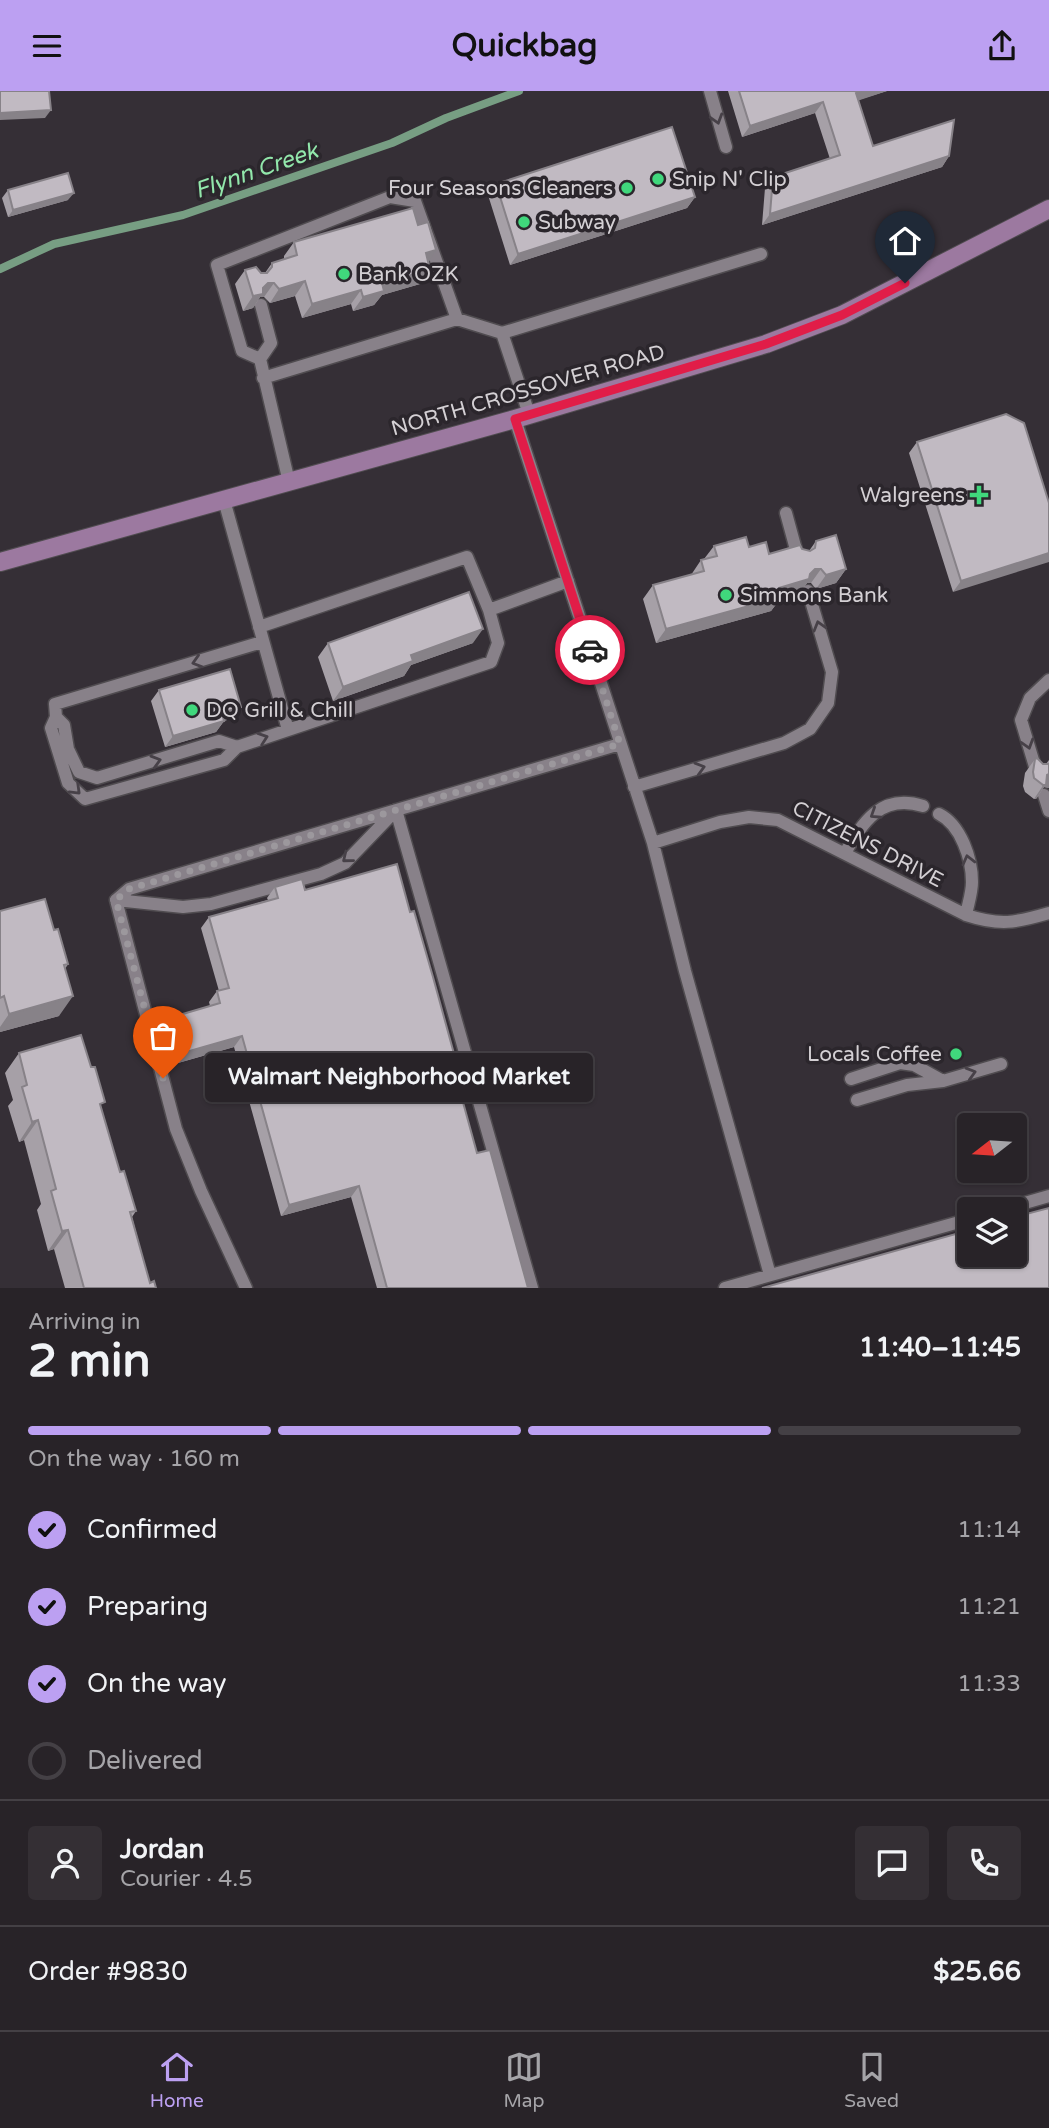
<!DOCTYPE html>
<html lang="en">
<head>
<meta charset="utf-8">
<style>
  :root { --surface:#282328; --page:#342f34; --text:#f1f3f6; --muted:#a5a4a8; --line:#444045; --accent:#bca0f2 }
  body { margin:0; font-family:"Varela Round",sans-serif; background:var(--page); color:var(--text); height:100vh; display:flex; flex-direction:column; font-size:26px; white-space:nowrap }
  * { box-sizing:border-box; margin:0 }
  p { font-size:23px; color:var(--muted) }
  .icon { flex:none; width:38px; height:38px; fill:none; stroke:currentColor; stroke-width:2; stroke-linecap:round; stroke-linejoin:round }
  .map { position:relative; height:1197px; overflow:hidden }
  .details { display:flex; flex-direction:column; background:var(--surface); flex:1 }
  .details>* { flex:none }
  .needle { width:46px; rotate:253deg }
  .tools { position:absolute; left:957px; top:1022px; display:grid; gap:14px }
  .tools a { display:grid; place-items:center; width:70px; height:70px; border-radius:7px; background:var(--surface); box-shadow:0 2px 5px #0004,0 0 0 2px var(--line); font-size:35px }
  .pin { position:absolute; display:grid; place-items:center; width:60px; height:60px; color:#fff; margin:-72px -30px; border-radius:50% 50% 50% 0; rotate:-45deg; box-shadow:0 0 7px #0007 }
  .pin .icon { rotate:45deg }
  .courier { position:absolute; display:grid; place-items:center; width:70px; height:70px; margin:-35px; border:5px solid #e11d48; border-radius:50%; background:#fff; color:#222; box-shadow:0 2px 9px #0007 }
  .bubble { position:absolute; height:49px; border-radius:7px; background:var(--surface); box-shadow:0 2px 5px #0004,0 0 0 2px var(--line); font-size:23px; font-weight:700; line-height:49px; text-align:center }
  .summary em { font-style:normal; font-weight:700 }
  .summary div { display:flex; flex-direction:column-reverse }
  .summary { display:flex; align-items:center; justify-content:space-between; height:119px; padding:0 28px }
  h1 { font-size:46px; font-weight:700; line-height:52px }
  .bar { display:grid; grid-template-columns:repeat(4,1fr); gap:10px 7px; align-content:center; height:84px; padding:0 28px }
  .bar i { height:9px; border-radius:5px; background:var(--line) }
  .bar .on { background:var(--accent) }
  .bar p { grid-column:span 4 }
  .line { display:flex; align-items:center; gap:18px; padding:0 28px; border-top:2px solid var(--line) }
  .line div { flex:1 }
  .round { display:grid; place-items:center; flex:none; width:74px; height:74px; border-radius:7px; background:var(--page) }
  ol { padding:0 28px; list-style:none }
  li { display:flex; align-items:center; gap:21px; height:77px }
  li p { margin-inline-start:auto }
  li .icon { padding:7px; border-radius:50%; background:var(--accent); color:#111; stroke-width:4 }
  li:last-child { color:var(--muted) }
  li i { width:38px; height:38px; border:4px solid var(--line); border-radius:50% }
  header { display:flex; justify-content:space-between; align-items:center; height:91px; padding:0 28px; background:var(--accent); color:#111; font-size:32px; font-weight:700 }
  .tabs { display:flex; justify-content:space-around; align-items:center; height:98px; border-top:2px solid var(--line); background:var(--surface); font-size:19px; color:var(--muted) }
  .tabs a { display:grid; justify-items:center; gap:4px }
  .tabs .on { color:var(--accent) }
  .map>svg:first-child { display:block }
</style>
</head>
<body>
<header><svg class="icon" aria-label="menu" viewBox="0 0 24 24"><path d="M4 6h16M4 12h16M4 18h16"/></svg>Quickbag<svg class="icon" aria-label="share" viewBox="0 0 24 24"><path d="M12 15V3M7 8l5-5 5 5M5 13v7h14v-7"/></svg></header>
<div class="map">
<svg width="1049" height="1197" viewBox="0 0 1049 1197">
  <rect width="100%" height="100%" fill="#352f36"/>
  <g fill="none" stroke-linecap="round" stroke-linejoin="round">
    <path stroke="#779e83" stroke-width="8" d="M0 178 54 153 183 124 392 52 446 27 519 0"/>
    <defs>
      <path id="minor" d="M710 0 726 56
        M261 214 271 252 260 268 289 391
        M260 268 242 260 217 174 390 106 415 110 457 228 502 242
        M263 287 457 228
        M529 323 502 242 761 163
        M515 328 653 752 720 731 749 726 778 729 966 824C1000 835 1015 832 1049 822
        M224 409 288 639
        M786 422 798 466
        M489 519 568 490
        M259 536 467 466 489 519 498 552 491 571 237 656 224 669 85 708 68 692 51 637 56 626 55 613 262 551
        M56 626 64 634 68 658 79 681 97 687 219 650 237 656
        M1036 679 1021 629 1030 607 1049 589
        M634 696 784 652 810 638 828 612 832 581 808 500
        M1044 704 1049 720
        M939 723C961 734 972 768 972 791 972 802 968 813 966 824
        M653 752 685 880 770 1184
        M845 762C863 731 881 702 923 715
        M116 809 183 816 211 813 321 783 345 772 396 719 532 1197
        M851 988 900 972 914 974 943 990
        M857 1009 907 994 943 990 1001 973
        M1004 1118 1049 1105
        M246 1197 201 1100 176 1038 116 809 129 798 620 653
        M725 1197 970 1128"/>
      <path id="major" d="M0 471 515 328 766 253 842 224 1049 118"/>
    </defs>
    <use href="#minor" stroke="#504c50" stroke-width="15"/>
    <use href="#major" stroke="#504c50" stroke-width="20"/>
    <use href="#minor" stroke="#888189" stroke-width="12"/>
    <use href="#major" stroke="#9c79a0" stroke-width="18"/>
  </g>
  <path fill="#a6a0a7" d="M728 0H887L858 9 873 55 949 65 942 76 762 134 765 97 773 86 830 68 815 22 742 46Z
    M496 93 695 106 687 117 510 174 488 104Z
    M8 99 68 109 8 126 2 107Z
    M294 151 428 171 430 179 420 193 382 204 374 214 353 220 351 213 302 227 295 205 270 212 264 206H260L253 217 243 220 235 193 245 179 265 182 272 172 284 168V165Z
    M917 351 1049 412 953 501 909 362Z
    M816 450 846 478 836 492 816 498 811 492H807L800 502 780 508 771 520 656 552 643 508 653 494 691 484 701 469 704 468 714 455 749 456 769 463 802 458 809 460Z
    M328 552H473L411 574 404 585 333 610 318 566Z
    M159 599 233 627 224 630 216 641 165 656 151 610Z
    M1035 668 1043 673H1046L1049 669V697L1044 696 1036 708H1034L1025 701 1023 695 1025 682Z
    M275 796 305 799 410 821 465 1003 462 1007 477 1062 528 1197H377L351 1106 281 1125 234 956 178 972 168 936 176 925 210 915 209 911 217 900H219L201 837 209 826 268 809 267 807Z
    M0 820 54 839 68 873 65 878 59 925 0 941Z
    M19 962 101 1016 120 1081 136 1120 132 1126 150 1192 156 1197H65L54 1158 48 1160 37 1119 41 1113 24 1049 19 1051 8 1015 13 1009 5 982Z"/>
  <path fill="#878288" d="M861 0H887L848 13 856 2Z
    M823 11 815 22 742 46 750 35Z
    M51 19 45 27 0 29V22Z
    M949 65 942 76 762 134 770 123Z
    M74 102 68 109 8 126 13 119Z
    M695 106 687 117 510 174 518 163Z
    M436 159 427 174 426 162Z
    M430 179 420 193 382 204 374 214 353 220 363 206 382 192Z
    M305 190 295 205 270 212 279 198Z
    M268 192H274L264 206H260L253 217 243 220 253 205Z
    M361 199 351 213 302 227 312 213Z
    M1049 462V471L953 501 961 490Z
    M815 478H821L811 492H807L800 502 780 508 771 520 656 552 666 538 779 497Z
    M846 478 836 492 816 498 826 484Z
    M483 538 473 552 411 574 404 585 333 610 343 596 411 564Z
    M241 616 233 627 214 633 222 622Z
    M224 630 216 641 165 656 173 645Z
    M1049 683V697L1044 696 1036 708H1034L1042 696 1047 684Z
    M73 905 59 925 0 941V936L9 923Z
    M242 945 234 956 178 972 186 961Z
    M38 1029 24 1049 19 1051 32 1031Z
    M359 1095 351 1106 281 1125 289 1114Z
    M68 1139 54 1158 48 1160 62 1140Z"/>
  <path fill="#c1bac2" stroke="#878288" stroke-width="2" d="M0 0H49L51 19 0 22Z
    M739 0H861L856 2 873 55 954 29 949 65 770 123 773 86 840 64 823 11 750 35Z
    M672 36 695 106 518 163 496 93Z
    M68 82 74 102 13 119 8 99Z
    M413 117 418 134 428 131 436 159 426 162 430 179 382 192 384 200 363 206 361 199 312 213 305 190 279 198 274 192H268L263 197V203L253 205 245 179 256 176 261 182H267L272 176V172L297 164 294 151Z
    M1006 323 1024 332 1049 412V462L961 490 917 351Z
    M836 444 846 478 826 484 821 478H815L810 483 809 488 779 497 781 506 666 538 653 494 704 480 701 469 717 465 714 455 746 446 749 456 766 451 769 463 800 454 802 458 810 460 815 457 816 450Z
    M469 501 483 538 411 564 413 570 343 596 328 552Z
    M230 578 241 616 222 622 224 630 173 645 159 599Z
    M1037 667 1043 673H1049V683L1047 684 1046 694H1043L1034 687 1033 681 1035 668Z
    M397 773 410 821 414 820 433 886 465 1003 461 1004 477 1062 490 1059 528 1197H387L359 1095 289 1114 242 945 186 961 176 925 220 912 217 900 229 897 209 826 278 807 275 796 302 788 305 799Z
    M45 808 54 839 58 838 68 873 64 874 73 905 9 923 4 905 0 907V820Z
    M81 944 91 976H95L105 1011 100 1013 120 1081 124 1080 136 1120 130 1121 150 1192 154 1190 156 1197H84L68 1139 62 1140 51 1100 56 1098 38 1029 32 1031 22 996 27 994 19 962Z
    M1049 1117V1197H762L970 1139V1164H1015V1126Z"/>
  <defs><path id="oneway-chevron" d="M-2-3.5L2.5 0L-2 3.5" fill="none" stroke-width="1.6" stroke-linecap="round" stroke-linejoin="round" transform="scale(1.75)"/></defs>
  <g stroke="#474148">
    <use href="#oneway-chevron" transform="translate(717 28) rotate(73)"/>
    <use href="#oneway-chevron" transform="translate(819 535) rotate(-106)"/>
    <use href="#oneway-chevron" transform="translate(197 571) rotate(163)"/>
    <use href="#oneway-chevron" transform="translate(263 647) rotate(-19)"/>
    <use href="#oneway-chevron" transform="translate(1028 653) rotate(73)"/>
    <use href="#oneway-chevron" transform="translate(156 670) rotate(-16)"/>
    <use href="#oneway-chevron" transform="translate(700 677) rotate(-16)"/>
    <use href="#oneway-chevron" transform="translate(76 699) rotate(44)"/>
    <use href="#oneway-chevron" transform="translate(875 723) rotate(147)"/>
    <use href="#oneway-chevron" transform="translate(347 767) rotate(141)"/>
    <use href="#oneway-chevron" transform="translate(968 769) rotate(-104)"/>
    <use href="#oneway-chevron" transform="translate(971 982) rotate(-16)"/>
  </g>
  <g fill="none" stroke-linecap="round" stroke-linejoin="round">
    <path stroke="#9c989d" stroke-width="7" stroke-dasharray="0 12.6" d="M163 987 116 809 129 798 620 653 590 559"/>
    <path stroke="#e11d48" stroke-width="9" d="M590 559 515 328 766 253 842 224 905 192"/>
  </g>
  <g fill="#40d77c" stroke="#2b262c" stroke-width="2.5">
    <circle cx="658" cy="88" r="7"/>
    <circle cx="627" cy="97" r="7"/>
    <circle cx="524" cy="131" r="7"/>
    <circle cx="344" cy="183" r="7"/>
    <path d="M975.5 393.5h7v7h7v7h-7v7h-7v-7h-7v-7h7z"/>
    <circle cx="726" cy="504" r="7"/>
    <circle cx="192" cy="619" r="7"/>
    <circle cx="956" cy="963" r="7"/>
  </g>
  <g text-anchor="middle" stroke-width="7" stroke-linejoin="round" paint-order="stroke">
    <g font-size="21" fill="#d4d0d4" stroke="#2b262c" text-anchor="start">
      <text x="672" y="95">Snip N' Clip</text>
      <text x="613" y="104" text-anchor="end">Four Seasons Cleaners</text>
      <text x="538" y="138">Subway</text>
      <text x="358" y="190">Bank OZK</text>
      <text x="965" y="411" text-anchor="end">Walgreens</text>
      <text x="740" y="511">Simmons Bank</text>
      <text x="206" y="626">DQ Grill &amp; Chill</text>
      <text x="942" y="970" text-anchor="end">Locals Coffee</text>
    </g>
    <g font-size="21" fill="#d4d0d4" stroke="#2b262c">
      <text transform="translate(528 299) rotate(-16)" y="7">NORTH CROSSOVER ROAD</text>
      <text transform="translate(868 753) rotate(27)" y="7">CITIZENS DRIVE</text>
    </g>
    <g font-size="23" font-style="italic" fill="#92e7ab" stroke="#2b262c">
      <text transform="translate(256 79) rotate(-19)" y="8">Flynn Creek</text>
    </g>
  </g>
</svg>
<div class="tools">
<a><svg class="needle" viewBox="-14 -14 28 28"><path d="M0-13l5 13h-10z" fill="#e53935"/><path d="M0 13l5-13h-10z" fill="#a5a4a8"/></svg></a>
<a><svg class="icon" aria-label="layers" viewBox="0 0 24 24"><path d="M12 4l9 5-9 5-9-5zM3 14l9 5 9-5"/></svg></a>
</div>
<div class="pin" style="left:163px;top:987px;background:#ea580c"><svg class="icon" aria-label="bag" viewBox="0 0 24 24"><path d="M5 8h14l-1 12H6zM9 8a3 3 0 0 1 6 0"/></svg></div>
<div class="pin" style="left:905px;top:192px;background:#1f2937"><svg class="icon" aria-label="home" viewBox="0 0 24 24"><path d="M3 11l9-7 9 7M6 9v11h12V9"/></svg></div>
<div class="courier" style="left:590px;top:559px"><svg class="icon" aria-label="car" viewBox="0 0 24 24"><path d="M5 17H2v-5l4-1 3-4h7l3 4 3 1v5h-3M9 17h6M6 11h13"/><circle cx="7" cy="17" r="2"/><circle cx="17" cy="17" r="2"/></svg></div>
<div class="bubble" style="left:205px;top:962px;width:388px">Walmart Neighborhood Market</div>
</div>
<section class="details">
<div class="summary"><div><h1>2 min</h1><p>Arriving in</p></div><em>11:40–11:45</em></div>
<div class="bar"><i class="on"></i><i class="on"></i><i class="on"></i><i></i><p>On the way · 160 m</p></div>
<ol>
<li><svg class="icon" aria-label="check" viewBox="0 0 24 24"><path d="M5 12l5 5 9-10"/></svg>Confirmed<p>11:14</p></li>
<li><svg class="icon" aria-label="check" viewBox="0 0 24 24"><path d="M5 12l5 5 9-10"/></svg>Preparing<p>11:21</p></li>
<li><svg class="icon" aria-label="check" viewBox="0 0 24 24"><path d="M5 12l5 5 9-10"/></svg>On the way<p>11:33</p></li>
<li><i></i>Delivered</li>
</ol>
<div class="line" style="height:126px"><a class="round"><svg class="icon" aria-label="person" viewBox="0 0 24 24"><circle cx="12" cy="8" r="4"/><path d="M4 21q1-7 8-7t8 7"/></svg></a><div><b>Jordan</b><p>Courier · 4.5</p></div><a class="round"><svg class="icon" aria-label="chat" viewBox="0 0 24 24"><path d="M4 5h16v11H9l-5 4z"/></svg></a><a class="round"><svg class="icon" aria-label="phone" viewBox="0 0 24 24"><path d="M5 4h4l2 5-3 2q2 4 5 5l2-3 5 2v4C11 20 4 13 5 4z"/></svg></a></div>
<div class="line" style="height:91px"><div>Order #9830</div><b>$25.66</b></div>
</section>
<nav class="tabs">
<a class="on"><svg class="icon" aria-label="home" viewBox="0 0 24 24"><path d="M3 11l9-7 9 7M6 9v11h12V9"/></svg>Home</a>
<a><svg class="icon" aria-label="map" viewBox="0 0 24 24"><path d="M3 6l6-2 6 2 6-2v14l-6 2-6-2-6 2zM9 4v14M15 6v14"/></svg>Map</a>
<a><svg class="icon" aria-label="saved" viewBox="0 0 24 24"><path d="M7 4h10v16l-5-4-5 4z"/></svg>Saved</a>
</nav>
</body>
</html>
